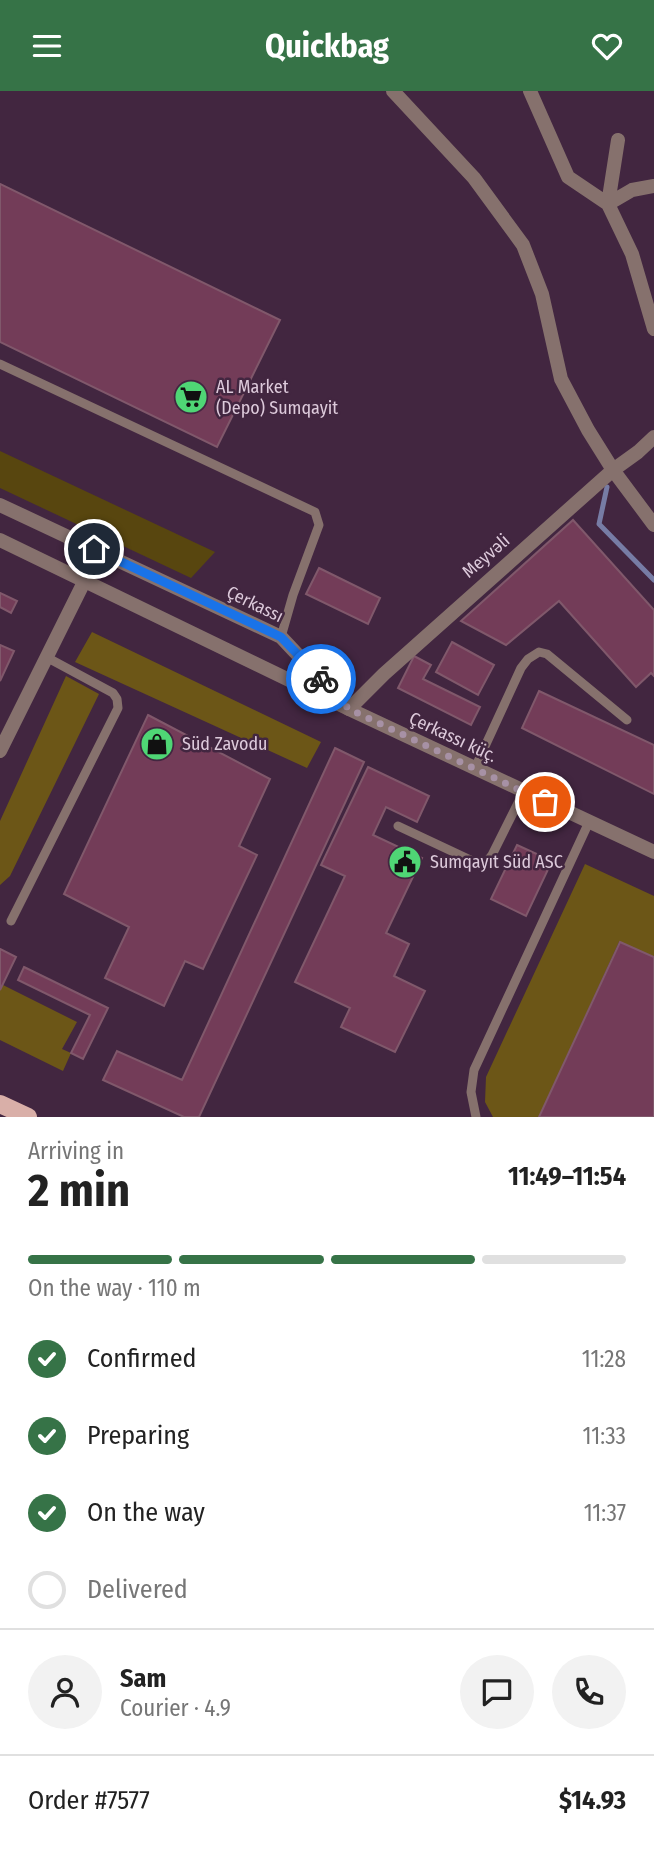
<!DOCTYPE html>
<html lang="en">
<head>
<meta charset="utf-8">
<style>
  :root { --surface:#fff; --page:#f2f2f2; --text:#222; --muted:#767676; --line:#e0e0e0; --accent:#367347 }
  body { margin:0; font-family:"Fira Sans Condensed",sans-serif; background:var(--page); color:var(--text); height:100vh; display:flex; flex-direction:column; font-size:26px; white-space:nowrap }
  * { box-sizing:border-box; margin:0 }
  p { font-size:23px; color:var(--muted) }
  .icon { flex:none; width:38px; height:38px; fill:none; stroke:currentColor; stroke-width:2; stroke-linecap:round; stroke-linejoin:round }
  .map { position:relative; height:1026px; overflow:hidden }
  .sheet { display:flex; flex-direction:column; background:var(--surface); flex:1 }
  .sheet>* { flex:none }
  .pin { position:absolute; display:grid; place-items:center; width:60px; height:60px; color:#fff; margin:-30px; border:4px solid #fff; border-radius:50%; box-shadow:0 2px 7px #0007 }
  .courier { position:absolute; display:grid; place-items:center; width:70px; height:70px; margin:-35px; border:5px solid #1a73e8; border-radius:50%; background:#fff; color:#222; box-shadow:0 2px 9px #0007 }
  .headline em { font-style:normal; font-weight:700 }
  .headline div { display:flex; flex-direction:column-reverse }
  .headline { display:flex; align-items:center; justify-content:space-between; height:119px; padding:0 28px }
  h1 { font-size:46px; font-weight:700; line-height:52px }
  .bar { display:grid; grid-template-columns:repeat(4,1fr); gap:10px 7px; align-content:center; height:84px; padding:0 28px }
  .bar i { height:9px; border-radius:5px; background:var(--line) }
  .bar .on { background:var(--accent) }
  .bar p { grid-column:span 4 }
  .line { display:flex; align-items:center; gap:18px; padding:0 28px; border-top:2px solid var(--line) }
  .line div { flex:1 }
  .round { display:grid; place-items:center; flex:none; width:74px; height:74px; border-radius:37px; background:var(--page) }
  ol { padding:0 28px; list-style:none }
  li { display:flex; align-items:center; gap:21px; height:77px }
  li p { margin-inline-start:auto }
  li .icon { padding:7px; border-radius:50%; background:var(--accent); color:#fff; stroke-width:4 }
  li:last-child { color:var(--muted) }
  li i { width:38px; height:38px; border:4px solid var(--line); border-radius:50% }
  header { display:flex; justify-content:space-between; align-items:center; height:91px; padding:0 28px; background:var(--accent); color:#fff; font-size:32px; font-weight:700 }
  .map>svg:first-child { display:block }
</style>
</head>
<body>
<header><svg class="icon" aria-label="menu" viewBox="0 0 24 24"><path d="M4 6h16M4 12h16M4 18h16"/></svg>Quickbag<svg class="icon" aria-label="heart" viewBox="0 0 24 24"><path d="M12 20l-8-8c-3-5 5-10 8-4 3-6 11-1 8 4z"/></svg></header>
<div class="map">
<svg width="654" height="1026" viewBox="0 0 654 1026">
  <rect width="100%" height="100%" fill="#422640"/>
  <path fill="#58460f" d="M0 360 215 461 191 487 0 397Z"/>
  <path fill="#6c5617" d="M92 541 321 651 307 677 75 571Z
    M66 585 99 603 10 785 0 794V730Z
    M585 773 654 805V866L619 851 539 1026H493L485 1011 486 986Z
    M3 894 77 931 62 958 71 962 63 980 0 949V899Z"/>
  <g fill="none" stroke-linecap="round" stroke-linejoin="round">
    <path stroke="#777ca5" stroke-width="5" d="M607 396 599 433 654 489"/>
  </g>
  <path fill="#733c58" stroke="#80586b" stroke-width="2" d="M0 93 280 229 217 356 0 251Z
    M573 429 654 519V585L651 582 636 596 559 510 506 554 461 530Z
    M319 477 380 507 368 533 306 503Z
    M0 502 17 510 11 522 0 516Z
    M452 551 494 574 478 604 436 581Z
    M0 554 14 560 0 590Z
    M414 565 431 574 423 588 480 616 471 634 398 597Z
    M539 600 654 654V703L522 637Z
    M148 624 270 688 239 755 257 764 203 878 185 870 164 915 105 887 129 836 64 803Z
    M335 657 364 671 199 1026H184L103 989 117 960 182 989Z
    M368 676 429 705 417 731 386 716 373 744 422 767 386 842 409 853 394 885 425 900 395 961 341 936 350 917 295 891 345 785 321 774Z
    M517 754 552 770 526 825 491 808Z
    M620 851 654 866V1026H539Z
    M0 858 16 866 0 899Z
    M24 876 108 917 83 968 71 962 90 924 18 889Z"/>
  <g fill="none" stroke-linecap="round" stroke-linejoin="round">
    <path stroke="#86716d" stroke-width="9" d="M0 273 315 421 319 434 293 504 281 546
      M475 677 521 577 528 568 539 561 547 563 627 629
      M398 735 479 773 486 772 492 764 524 700
      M11 830 118 617 117 608 113 602 48 567
      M476 1026 471 1001 474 979 589 731"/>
    <path stroke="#86716d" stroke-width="14" d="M393 0 474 87 523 154 542 203 561 288 588 339 613 379 654 434
      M530 0 568 86 608 113 632 163 654 238
      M608 113 618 49
      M608 113 632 99 654 95
      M349 618 384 583 613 379 638 361 654 346
      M0 660 85 489"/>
    <path stroke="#86716d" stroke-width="14" d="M0 414 281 546 343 612
      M0 449 349 618 654 761"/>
    <path stroke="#d9afa8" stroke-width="18" d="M0 1013 28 1026"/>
  </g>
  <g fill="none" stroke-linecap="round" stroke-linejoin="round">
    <path stroke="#a791a5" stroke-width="7" stroke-dasharray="0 12.6" d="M321 588 349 618 545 711"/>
    <path stroke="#1a73e8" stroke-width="9" d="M94 458 281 546 321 588"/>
  </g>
  <defs>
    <symbol id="supermarket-disc" viewBox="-11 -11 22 22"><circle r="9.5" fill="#4fd675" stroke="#422640"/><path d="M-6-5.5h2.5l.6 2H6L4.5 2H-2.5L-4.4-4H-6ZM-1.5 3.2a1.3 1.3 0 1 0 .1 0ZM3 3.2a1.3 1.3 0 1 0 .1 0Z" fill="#111"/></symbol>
    <symbol id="shop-disc" viewBox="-11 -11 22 22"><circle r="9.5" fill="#4fd675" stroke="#422640"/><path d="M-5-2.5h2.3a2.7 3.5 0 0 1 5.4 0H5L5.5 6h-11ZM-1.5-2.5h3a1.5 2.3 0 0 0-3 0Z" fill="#111"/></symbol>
    <symbol id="civic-disc" viewBox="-11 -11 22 22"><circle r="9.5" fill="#4fd675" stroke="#422640"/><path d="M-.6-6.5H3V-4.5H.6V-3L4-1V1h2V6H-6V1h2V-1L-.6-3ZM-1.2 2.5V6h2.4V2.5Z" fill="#111"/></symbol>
  </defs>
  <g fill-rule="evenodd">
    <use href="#supermarket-disc" x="172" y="287" width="38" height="38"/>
    <use href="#shop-disc" x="138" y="634" width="38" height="38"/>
    <use href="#civic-disc" x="386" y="752" width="38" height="38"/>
  </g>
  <g text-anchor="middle" stroke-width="5" stroke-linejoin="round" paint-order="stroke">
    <g font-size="18" fill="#ddcadb" stroke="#422640" text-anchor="start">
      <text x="216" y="302">AL Market<tspan x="216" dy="21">(Depo) Sumqayit</tspan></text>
      <text x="182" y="659">Süd Zavodu</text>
      <text x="430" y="777">Sumqayıt Süd ASC</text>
    </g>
    <g font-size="18" fill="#ddcadb" stroke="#422640">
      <text transform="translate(486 465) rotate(-41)" y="6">Meyvəli</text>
      <text transform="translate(255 513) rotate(26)" y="6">Çerkassı</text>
      <text transform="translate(453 646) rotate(25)" y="6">Çerkassı küç.</text>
    </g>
  </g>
</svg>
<div class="pin" style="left:545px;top:711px;background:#ea580c"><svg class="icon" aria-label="bag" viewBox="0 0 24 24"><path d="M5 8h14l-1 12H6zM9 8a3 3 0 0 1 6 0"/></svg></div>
<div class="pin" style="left:94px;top:458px;background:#1f2937"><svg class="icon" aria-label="home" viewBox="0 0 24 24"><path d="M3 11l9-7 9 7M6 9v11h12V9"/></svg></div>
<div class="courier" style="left:321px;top:588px"><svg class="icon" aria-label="bike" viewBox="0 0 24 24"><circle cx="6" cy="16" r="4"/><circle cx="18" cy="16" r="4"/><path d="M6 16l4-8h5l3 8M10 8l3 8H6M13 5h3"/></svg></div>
</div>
<section class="sheet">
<div class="headline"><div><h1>2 min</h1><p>Arriving in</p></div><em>11:49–11:54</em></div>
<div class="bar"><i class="on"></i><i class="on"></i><i class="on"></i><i></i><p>On the way · 110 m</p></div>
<ol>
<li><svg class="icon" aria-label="check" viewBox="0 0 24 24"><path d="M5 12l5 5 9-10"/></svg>Confirmed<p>11:28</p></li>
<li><svg class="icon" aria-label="check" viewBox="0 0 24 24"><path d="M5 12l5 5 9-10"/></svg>Preparing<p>11:33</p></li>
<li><svg class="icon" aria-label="check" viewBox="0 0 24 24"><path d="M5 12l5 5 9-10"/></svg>On the way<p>11:37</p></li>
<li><i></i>Delivered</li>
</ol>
<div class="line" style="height:126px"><a class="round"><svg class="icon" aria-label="person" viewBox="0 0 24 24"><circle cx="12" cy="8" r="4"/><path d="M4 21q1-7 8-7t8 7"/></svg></a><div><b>Sam</b><p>Courier · 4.9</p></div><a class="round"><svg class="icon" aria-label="chat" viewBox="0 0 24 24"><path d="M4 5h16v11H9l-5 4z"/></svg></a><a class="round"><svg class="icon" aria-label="phone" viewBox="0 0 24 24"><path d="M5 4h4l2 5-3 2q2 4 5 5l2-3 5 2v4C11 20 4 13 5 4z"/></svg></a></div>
<div class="line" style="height:91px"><div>Order #7577</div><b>$14.93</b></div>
</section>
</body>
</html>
